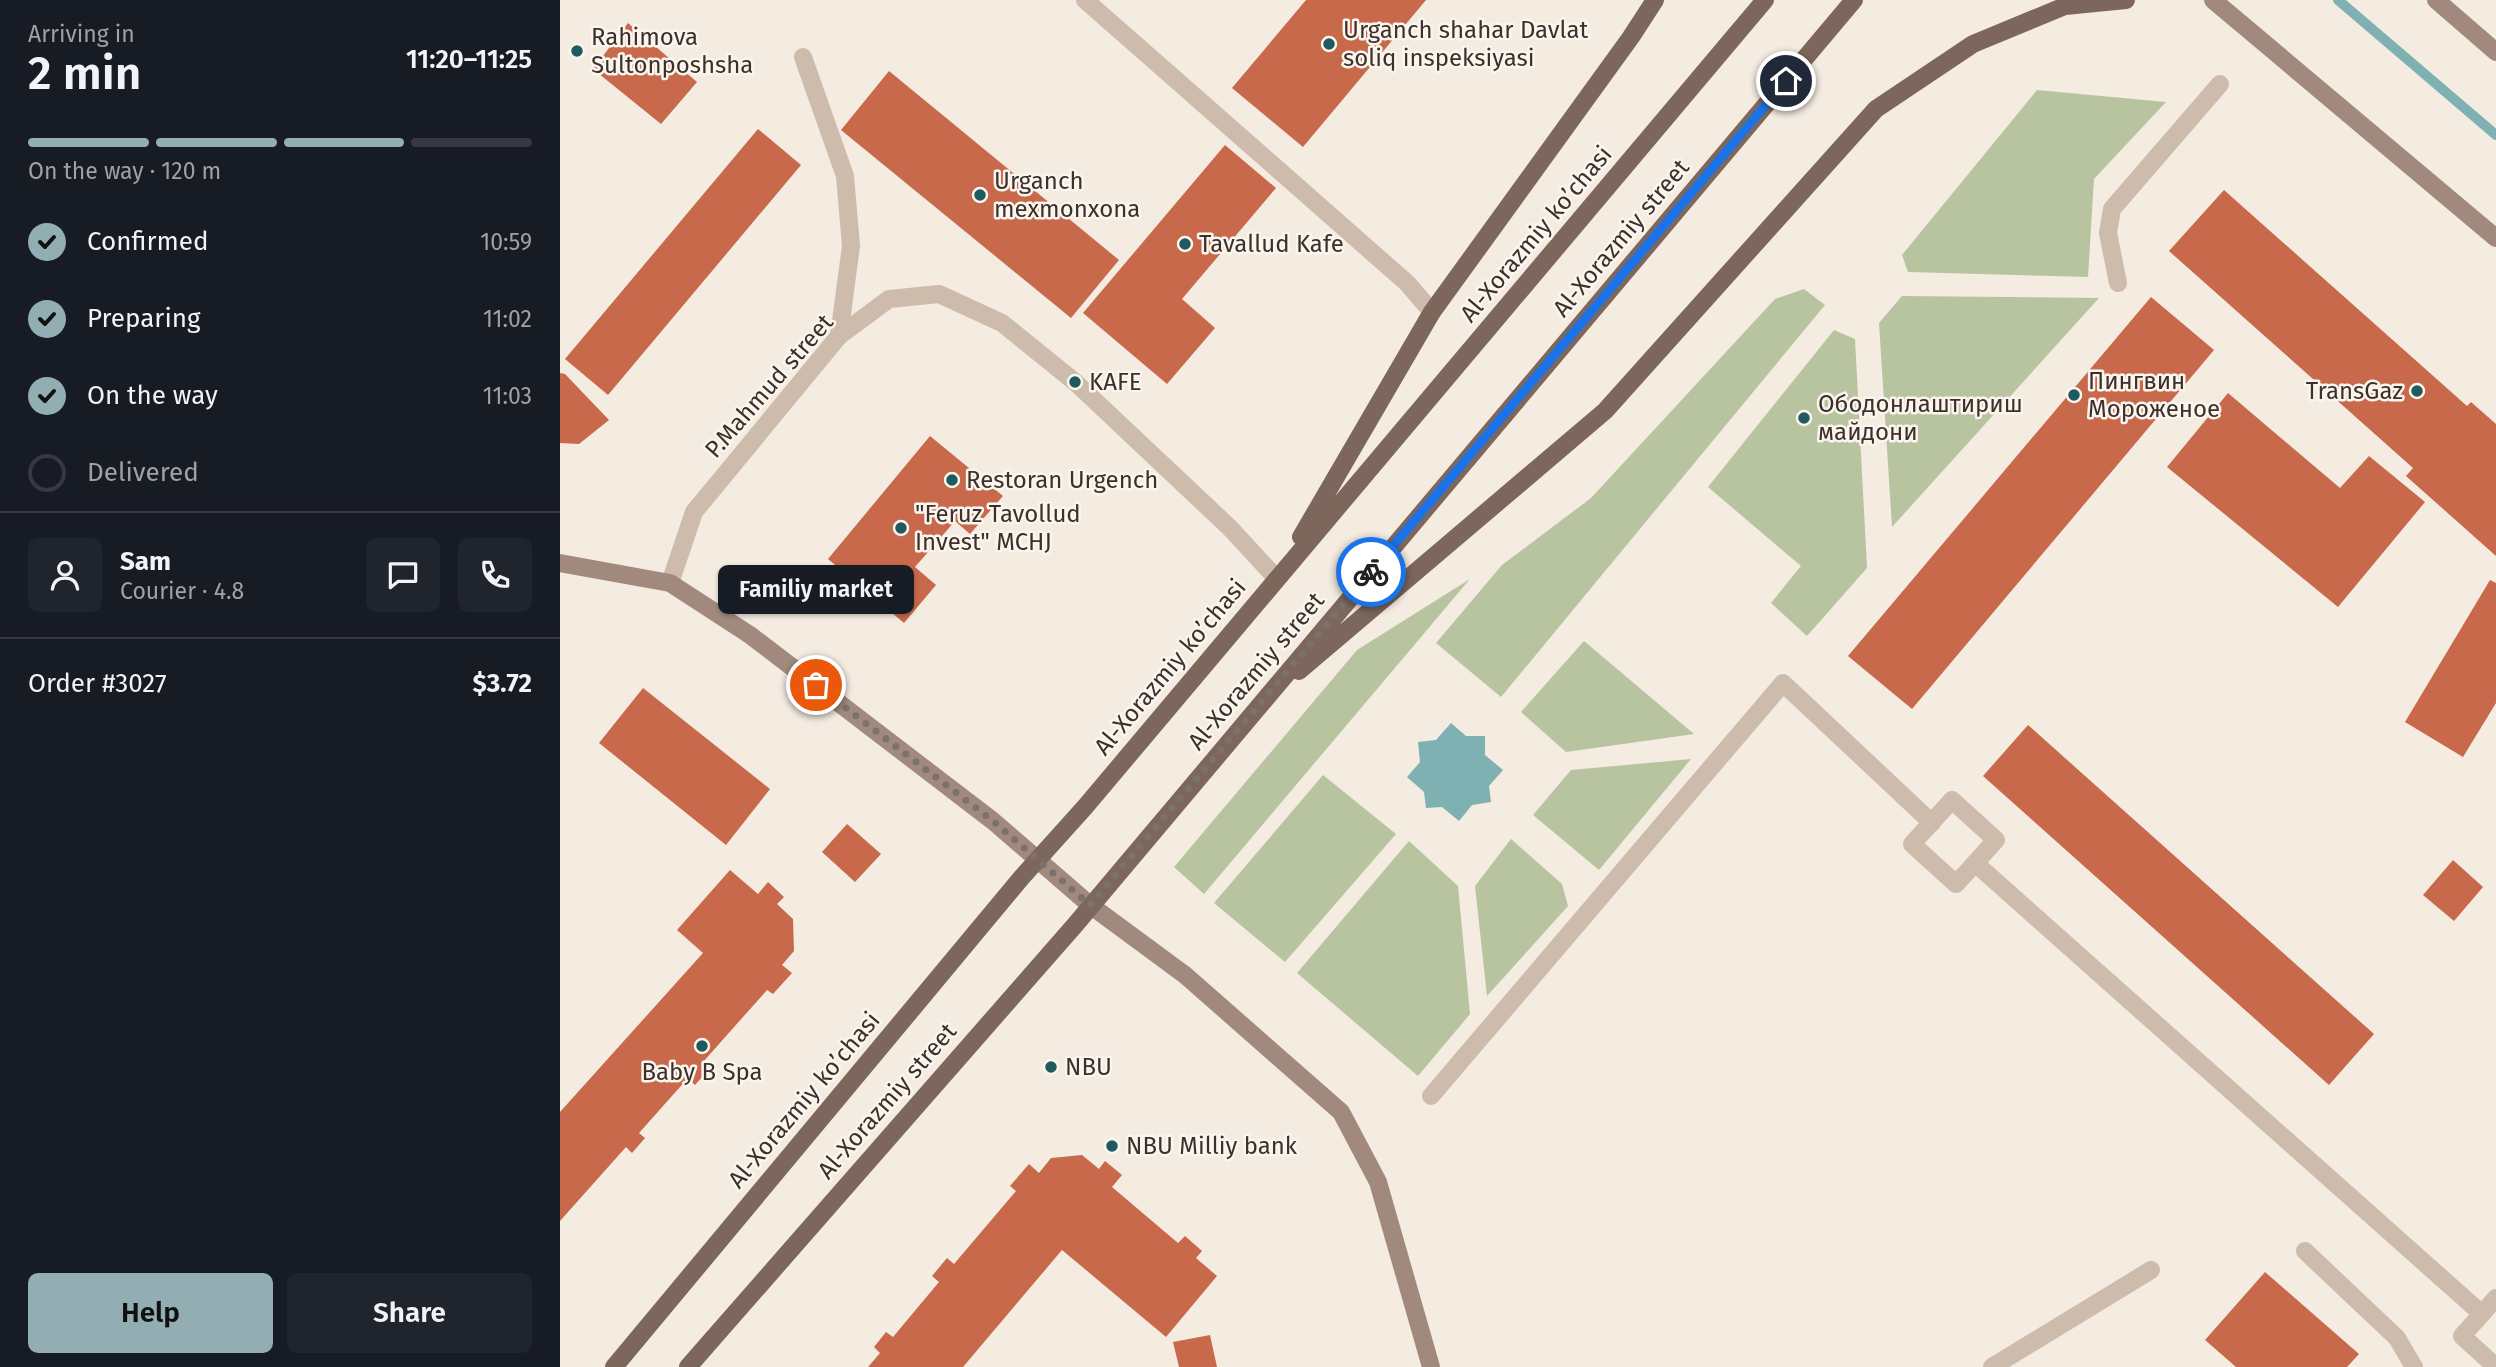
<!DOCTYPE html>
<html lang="en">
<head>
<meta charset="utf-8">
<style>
  :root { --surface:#171b24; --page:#20242c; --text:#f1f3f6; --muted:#9ea1a6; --line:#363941; --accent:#92aeb2 }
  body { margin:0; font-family:"Fira Sans",sans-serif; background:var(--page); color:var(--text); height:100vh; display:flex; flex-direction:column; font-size:26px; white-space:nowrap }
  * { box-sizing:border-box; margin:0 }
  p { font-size:23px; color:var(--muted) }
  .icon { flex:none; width:38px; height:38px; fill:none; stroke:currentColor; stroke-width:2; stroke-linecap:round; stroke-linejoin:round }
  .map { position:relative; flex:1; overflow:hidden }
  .sheet { display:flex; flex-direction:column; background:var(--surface); width:560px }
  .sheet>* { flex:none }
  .pin { position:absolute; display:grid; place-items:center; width:60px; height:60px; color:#fff; margin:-30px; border:4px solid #fff; border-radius:50%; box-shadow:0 2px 7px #0007 }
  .courier { position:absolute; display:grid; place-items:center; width:70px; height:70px; margin:-35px; border:5px solid #1a73e8; border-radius:50%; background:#fff; color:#222; box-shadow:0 2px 9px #0007 }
  .bubble { position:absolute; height:49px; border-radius:10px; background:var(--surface); box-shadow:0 2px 5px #0004; font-size:23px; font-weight:600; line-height:49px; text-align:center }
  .head em { font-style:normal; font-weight:600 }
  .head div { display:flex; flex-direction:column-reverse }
  .head { display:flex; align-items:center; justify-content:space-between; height:119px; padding:0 28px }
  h1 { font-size:46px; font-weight:600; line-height:52px }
  .bar { display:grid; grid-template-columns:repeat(4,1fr); gap:10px 7px; align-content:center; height:84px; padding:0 28px }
  .bar i { height:9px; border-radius:5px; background:var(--line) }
  .bar .current { background:var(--accent) }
  .bar p { grid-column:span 4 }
  .line { display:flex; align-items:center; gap:18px; padding:0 28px; border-top:2px solid var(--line) }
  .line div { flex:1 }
  .round { display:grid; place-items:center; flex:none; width:74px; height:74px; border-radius:10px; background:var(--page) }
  ol { padding:0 28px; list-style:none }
  li { display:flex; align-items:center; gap:21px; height:77px }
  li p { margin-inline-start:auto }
  li .icon { padding:7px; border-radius:50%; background:var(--accent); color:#111; stroke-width:4 }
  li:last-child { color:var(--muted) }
  li i { width:38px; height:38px; border:4px solid var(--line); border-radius:50% }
  .action { display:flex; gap:14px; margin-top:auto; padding:14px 28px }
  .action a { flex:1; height:80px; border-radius:10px; background:var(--accent); color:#111; font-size:28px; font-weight:600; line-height:80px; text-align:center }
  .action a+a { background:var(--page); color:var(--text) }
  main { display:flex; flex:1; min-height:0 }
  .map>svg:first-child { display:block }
</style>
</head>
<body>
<main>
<section class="sheet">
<div class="head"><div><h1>2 min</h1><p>Arriving in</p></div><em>11:20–11:25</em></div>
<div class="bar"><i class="current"></i><i class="current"></i><i class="current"></i><i></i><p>On the way · 120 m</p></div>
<ol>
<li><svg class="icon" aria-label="check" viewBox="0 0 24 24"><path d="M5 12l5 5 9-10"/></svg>Confirmed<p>10:59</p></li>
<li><svg class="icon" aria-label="check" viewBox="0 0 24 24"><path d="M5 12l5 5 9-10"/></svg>Preparing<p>11:02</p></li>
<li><svg class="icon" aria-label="check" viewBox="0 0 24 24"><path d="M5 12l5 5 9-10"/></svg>On the way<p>11:03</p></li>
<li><i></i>Delivered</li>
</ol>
<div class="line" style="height:126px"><a class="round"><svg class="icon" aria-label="person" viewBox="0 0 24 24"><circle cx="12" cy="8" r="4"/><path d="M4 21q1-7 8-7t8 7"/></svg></a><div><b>Sam</b><p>Courier · 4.8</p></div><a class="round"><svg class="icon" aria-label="chat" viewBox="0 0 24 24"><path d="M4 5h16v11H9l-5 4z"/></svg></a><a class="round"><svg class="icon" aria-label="phone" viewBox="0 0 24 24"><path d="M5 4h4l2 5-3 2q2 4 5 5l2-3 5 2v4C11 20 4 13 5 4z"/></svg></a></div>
<div class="line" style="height:91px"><div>Order #3027</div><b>$3.72</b></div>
<div class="action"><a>Help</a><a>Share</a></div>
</section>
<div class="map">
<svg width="1936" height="1367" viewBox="0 0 1936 1367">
  <rect width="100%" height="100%" fill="#f4ebe1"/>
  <path fill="#b8c4a0" d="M1477 90 1606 102 1534 179 1528 277 1348 272 1342 255Z
    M1244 289 1265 305 941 697 876 643 942 565 1031 498 1215 299Z
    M1342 296 1539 298 1332 527 1319 323Z
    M1274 330 1295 339 1307 568 1247 636 1211 603 1241 566 1148 487Z
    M910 579 644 894 614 867 797 650Z
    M1024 641 1134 734 1006 752 961 712Z
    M1131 759 1039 870 973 815 1011 770Z
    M763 775 836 834 725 962 654 903Z
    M951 839 1002 884 1008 906 927 996 915 886Z
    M849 841 898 886 910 1014 858 1076 737 973Z"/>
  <path fill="#7fb0b2" d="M891 723 906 736H925V755L943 770 929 786 931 802 912 805 899 821 882 807 866 808 864 792 847 777 860 762 858 742 876 740Z"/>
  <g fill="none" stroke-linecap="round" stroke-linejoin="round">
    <path stroke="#7fb0b2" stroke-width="10" d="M1778 0 1936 135"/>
  </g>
  <path fill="#c8694b" d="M746 0H866L743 147 672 88Z
    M68 23 137 82 101 124 33 69Z
    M329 71 559 260 511 318 281 130Z
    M198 129 241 165 48 395 5 359Z
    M665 145 716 188 622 299 655 328 607 384 523 313Z
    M1664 190 1907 406 1911 402 1936 424V556L1846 476 1853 468 1609 251Z
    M1591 297 1654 350 1352 709 1288 656Z
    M0 373 5 374 49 420 19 444 0 443Z
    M1668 393 1780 488 1809 456 1865 502 1778 607 1607 467Z
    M370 436 443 496 410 534 395 521 355 567 376 585 344 623 268 559Z
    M1930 580 1936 583V703L1903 757 1845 722Z
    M83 688 210 789 166 845 39 743Z
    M1468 725 1814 1034 1769 1085 1423 776Z
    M287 824 321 854 295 882 262 852Z
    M1893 860 1923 887 1894 921 1863 895Z
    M170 870 198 894 208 882 224 897 217 904 233 919 234 951 222 965 232 973 213 994 207 990 143 1062 150 1068 135 1085 128 1078 79 1133 85 1138 72 1153 66 1147 0 1221V1112L143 953 117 930Z
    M522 1155 539 1169 545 1161 562 1175 552 1187 618 1243 625 1236 642 1251 636 1258 657 1276 606 1337 502 1250 403 1367H308L320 1353 314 1347 326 1332 333 1337 379 1282 372 1276 387 1258 394 1264 456 1191 450 1186 469 1164 479 1173 491 1158Z
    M1705 1272 1799 1354 1787 1367H1676L1645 1340Z
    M650 1335 657 1367H619L613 1342Z"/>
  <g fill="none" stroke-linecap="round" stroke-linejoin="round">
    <path stroke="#cdbbac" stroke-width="18" d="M525 0 847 283 872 312
      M243 57 285 176 291 246 279 336
      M1558 283 1548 233 1552 209 1660 84
      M1745 1251 1837 1338 1854 1367
      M1432 1367 1591 1270"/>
    <path stroke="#cdbbac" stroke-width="18" d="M1392 800 1436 840 1396 884 1352 844Z
      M1415 863 1922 1314
      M871 1096 1223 683 1372 823
      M1936 1367 1902 1336 1936 1298"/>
    <path stroke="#cdbbac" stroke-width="18" d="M110 583 134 512 279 336 329 299 379 294 442 323 515 382 670 528 717 579"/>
    <path stroke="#a18a7d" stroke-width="18" d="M1653 0 1936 238
      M1876 0 1936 52
      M0 563 110 583 190 635 433 821 530 905 625 975 781 1112 818 1182 871 1367"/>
    <path stroke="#7d675c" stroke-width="18" d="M741 537 872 312 1071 37 1095 0
      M739 671 1045 411 1316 109 1413 44 1505 6 1566 0
      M54 1367 462 877 525 807 1205 0
      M128 1367 515 925 1294 0"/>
  </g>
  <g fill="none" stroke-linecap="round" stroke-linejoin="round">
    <path stroke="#7c716b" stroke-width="7" stroke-dasharray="0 12.6" d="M256 685 433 821 530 905 811 572"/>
    <path stroke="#1a73e8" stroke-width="9" d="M811 572 1226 81"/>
  </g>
  <g fill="#1f5a5e" stroke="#fbf5ee" stroke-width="2.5">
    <circle cx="769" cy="44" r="7"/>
    <circle cx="17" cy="51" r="7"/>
    <circle cx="420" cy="195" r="7"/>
    <circle cx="625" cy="244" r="7"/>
    <circle cx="515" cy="382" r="7"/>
    <circle cx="1857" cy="391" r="7"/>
    <circle cx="1514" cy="395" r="7"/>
    <circle cx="1244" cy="418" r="7"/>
    <circle cx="392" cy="480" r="7"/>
    <circle cx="341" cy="528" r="7"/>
    <circle cx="142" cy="1046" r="7"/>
    <circle cx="491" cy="1067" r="7"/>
    <circle cx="552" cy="1146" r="7"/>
  </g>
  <g text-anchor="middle" stroke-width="5" stroke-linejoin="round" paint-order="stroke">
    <g font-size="24" fill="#3b302b" stroke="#fbf5ee" text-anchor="start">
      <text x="783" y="38">Urganch shahar Davlat<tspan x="783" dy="28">soliq inspeksiyasi</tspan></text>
      <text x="31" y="45">Rahimova<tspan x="31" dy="28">Sultonposhsha</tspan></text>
      <text x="434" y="189">Urganch<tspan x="434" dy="28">mexmonxona</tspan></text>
      <text x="639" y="252">Tavallud Kafe</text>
      <text x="1528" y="389">Пингвин<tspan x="1528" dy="28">Мороженое</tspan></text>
      <text x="529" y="390">KAFE</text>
      <text x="1843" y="399" text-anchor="end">TransGaz</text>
      <text x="1258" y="412">Ободонлаштириш<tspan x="1258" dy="28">майдони</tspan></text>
      <text x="406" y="488">Restoran Urgench</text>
      <text x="355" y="522">"Feruz Tavollud<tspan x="355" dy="28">Invest" MCHJ</tspan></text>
      <text x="505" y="1075">NBU</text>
      <text x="142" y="1080" text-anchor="middle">Baby B Spa</text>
      <text x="566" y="1154">NBU Milliy bank</text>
    </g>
    <g font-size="24" fill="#3b302b" stroke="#fbf5ee">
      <text transform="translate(976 234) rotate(-50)" y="8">Al-Xorazmiy ko’chasi</text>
      <text transform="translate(1061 238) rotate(-50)" y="8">Al-Xorazmiy street</text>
      <text transform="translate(209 386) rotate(-49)" y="8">P.Mahmud street</text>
      <text transform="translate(610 667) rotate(-50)" y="8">Al-Xorazmiy ko’chasi</text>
      <text transform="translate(696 671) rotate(-50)" y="8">Al-Xorazmiy street</text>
      <text transform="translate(244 1100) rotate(-50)" y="8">Al-Xorazmiy ko’chasi</text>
      <text transform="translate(327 1101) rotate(-49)" y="8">Al-Xorazmiy street</text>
    </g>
  </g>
</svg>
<div class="pin" style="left:256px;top:685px;background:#ea580c"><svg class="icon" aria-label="bag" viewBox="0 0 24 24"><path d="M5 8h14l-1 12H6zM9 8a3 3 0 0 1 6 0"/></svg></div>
<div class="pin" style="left:1226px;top:81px;background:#1f2937"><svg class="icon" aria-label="home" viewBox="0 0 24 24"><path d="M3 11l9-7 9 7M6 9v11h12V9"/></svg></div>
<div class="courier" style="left:811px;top:572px"><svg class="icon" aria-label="bike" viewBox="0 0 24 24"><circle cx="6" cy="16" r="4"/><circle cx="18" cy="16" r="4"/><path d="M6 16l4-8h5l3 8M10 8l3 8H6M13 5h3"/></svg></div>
<div class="bubble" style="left:158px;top:565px;width:196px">Familiy market</div>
</div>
</main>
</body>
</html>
